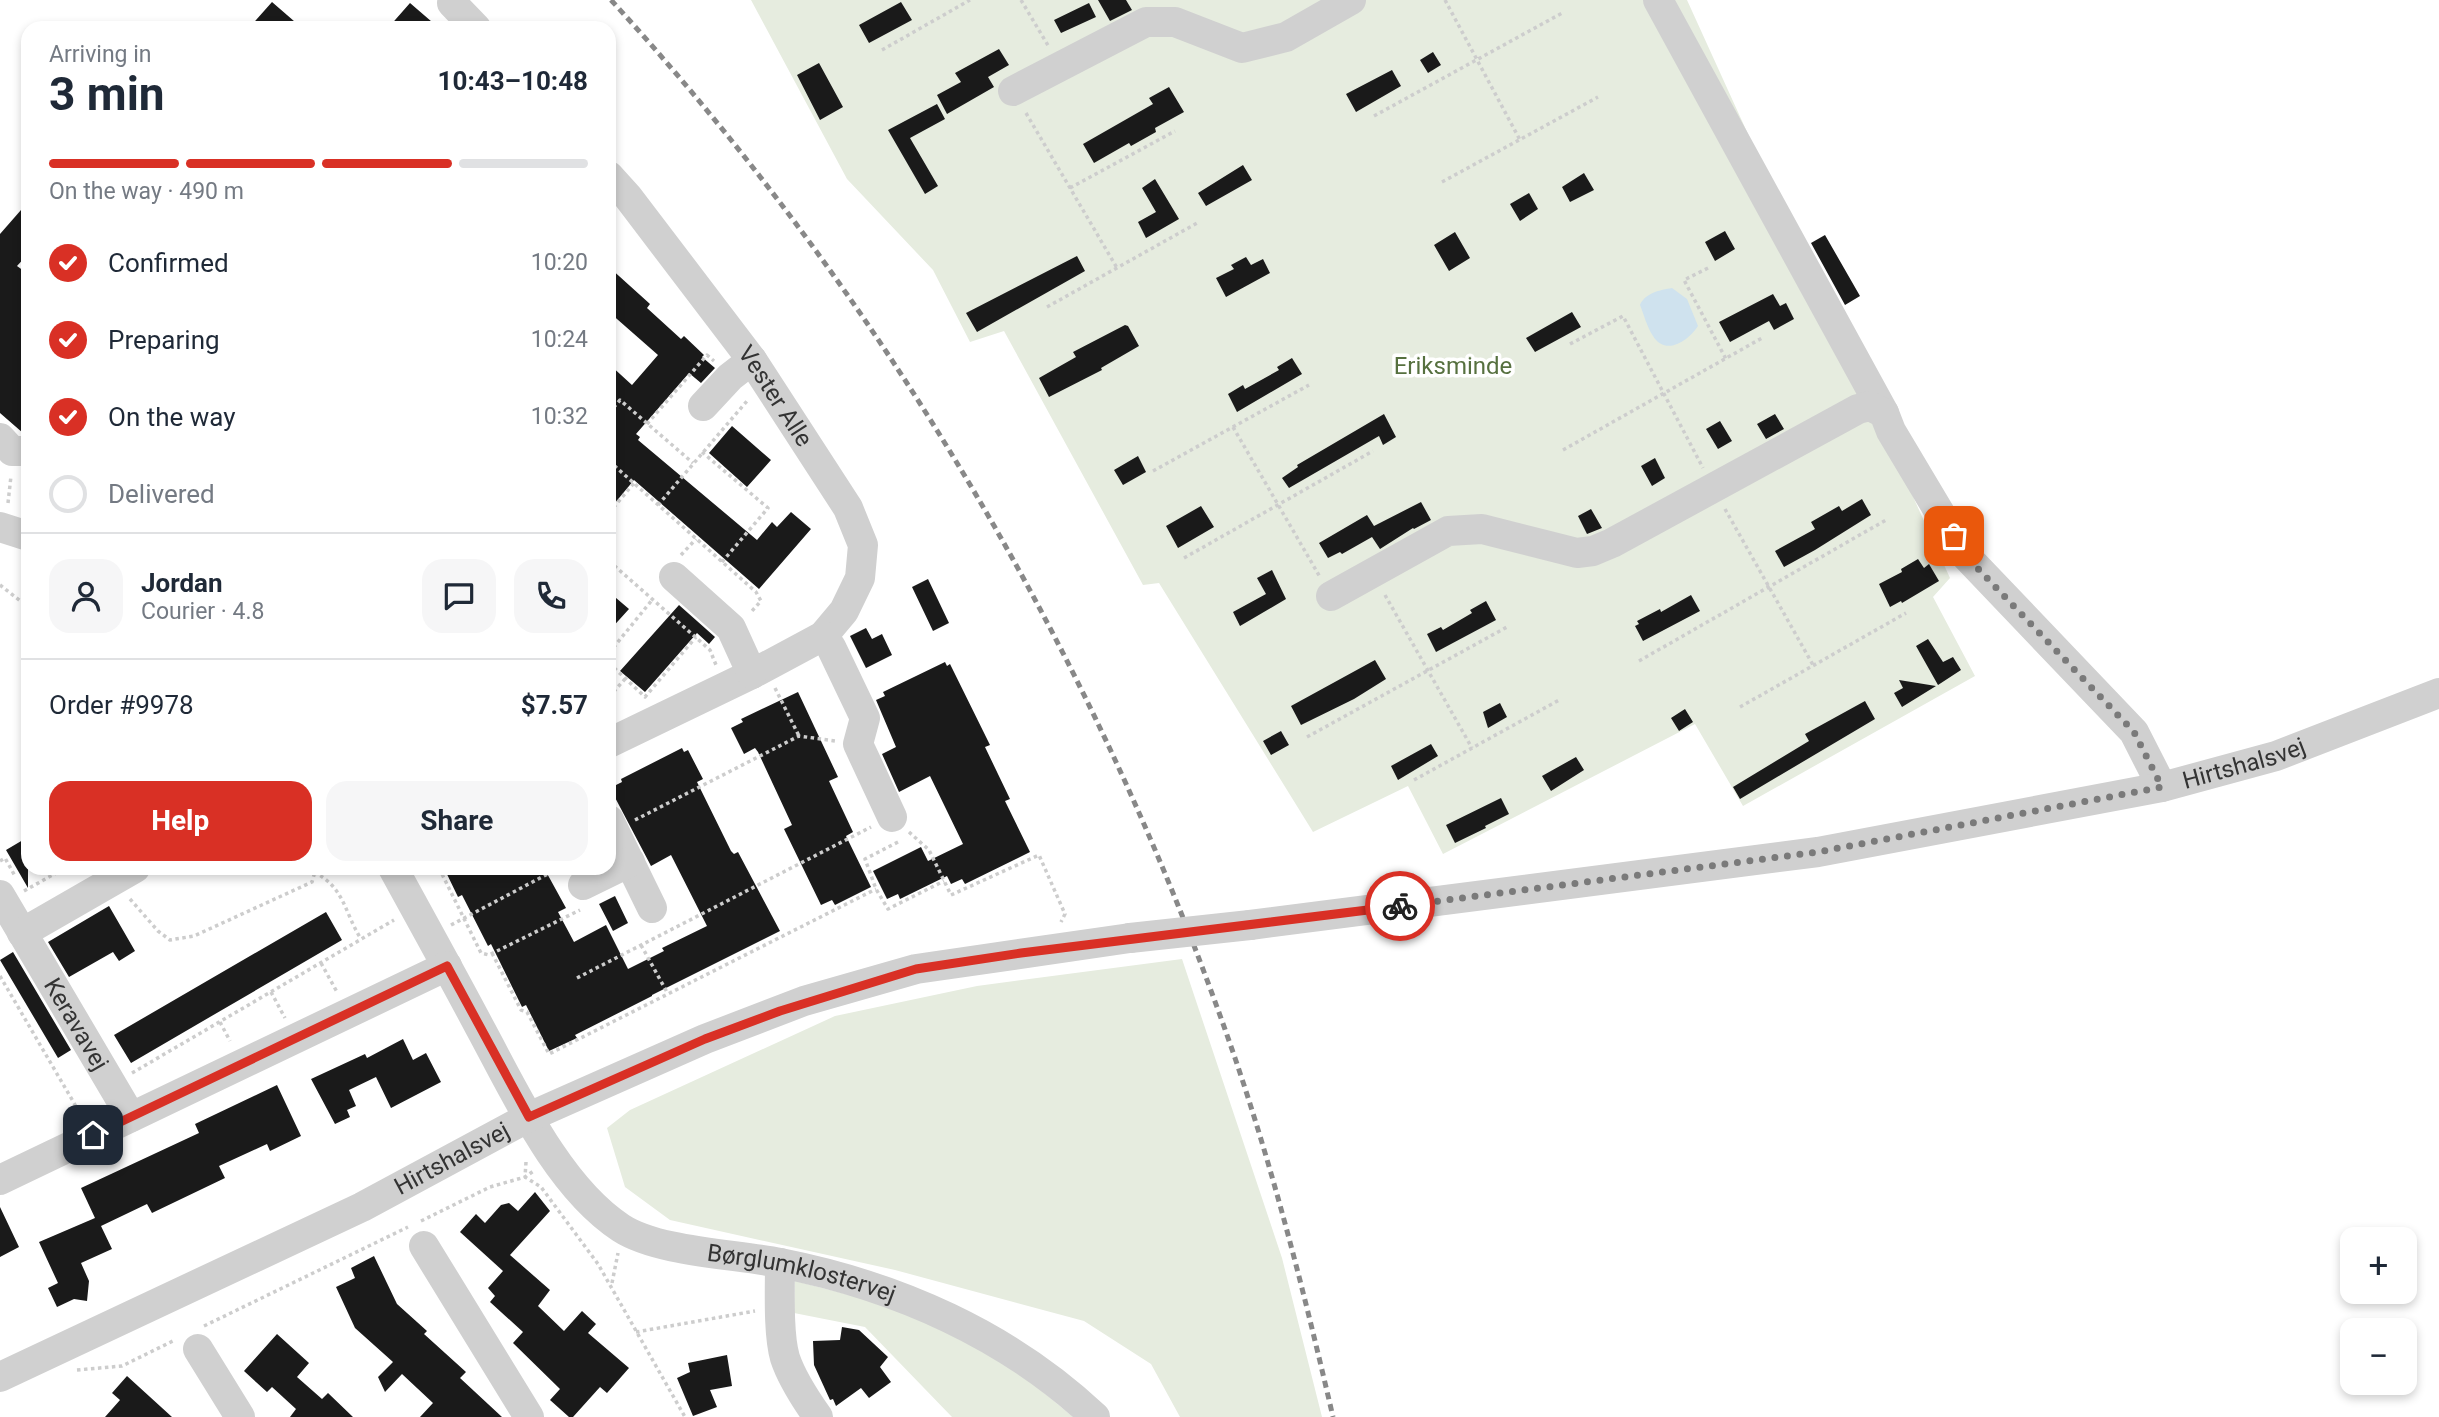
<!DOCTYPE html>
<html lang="en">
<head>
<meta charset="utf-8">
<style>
  :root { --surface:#fff; --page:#f6f6f7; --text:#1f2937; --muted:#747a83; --line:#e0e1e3; --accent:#d93025 }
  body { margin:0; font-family:Roboto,sans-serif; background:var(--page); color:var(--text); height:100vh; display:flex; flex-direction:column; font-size:26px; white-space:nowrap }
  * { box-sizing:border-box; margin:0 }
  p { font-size:23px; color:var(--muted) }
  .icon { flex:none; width:38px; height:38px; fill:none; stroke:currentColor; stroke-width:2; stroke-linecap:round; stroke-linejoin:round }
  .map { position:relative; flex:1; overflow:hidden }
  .panel { position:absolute; left:21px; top:21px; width:595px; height:854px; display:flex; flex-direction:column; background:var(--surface); border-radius:21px; box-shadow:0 4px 10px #0003 }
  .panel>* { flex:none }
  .buttons { position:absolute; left:2340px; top:1227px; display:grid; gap:14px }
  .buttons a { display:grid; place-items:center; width:77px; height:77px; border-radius:14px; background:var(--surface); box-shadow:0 4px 10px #0003; font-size:35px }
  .pin { position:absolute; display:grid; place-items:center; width:60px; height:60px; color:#fff; margin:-30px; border-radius:14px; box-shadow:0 4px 10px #0006 }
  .courier { position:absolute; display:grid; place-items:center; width:70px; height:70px; margin:-35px; border:5px solid #d93025; border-radius:50%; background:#fff; color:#222; box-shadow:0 2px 9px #0007 }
  .headline em { font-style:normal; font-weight:700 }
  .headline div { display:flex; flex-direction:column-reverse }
  .headline { display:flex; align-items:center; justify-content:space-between; height:119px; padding:0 28px }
  h1 { font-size:46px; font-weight:700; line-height:52px }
  .bar { display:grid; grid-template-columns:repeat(4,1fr); gap:10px 7px; align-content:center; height:84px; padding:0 28px }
  .bar i { height:9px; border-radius:5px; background:var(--line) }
  .bar .on { background:var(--accent) }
  .bar p { grid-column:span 4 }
  .line { display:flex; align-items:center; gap:18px; padding:0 28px; border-top:2px solid var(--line) }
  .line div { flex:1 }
  .round { display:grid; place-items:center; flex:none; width:74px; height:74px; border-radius:21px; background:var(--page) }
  ol { padding:0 28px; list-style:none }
  li { display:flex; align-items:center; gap:21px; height:77px }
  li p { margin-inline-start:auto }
  li .icon { padding:7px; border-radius:50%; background:var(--accent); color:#fff; stroke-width:4 }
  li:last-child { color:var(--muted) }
  li i { width:38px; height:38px; border:4px solid var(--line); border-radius:50% }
  .primary-button { display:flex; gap:14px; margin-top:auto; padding:14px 28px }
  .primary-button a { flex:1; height:80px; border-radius:21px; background:var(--accent); color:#fff; font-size:28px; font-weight:700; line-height:80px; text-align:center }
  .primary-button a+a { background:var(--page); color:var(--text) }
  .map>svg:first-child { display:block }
</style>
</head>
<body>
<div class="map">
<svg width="2439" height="1417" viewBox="0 0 2439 1417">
  <rect width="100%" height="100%" fill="#fff"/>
  <path fill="#e6ecdf" d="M751 0H1687L1950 578 1933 597 1975 676 1743 806 1695 724 1443 854 1408 786 1313 832 1159 583 1143 585 1004 331 970 342 933 270 847 179Z
    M1182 959 1282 1258 1322 1417H1180L1151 1364 1084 1321 895 1270 670 1220 625 1187 607 1128 630 1110 835 1016 977 986Z
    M795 1281 881 1303 972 1340 1037 1387 1073 1417H952L865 1327 794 1313Z"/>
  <path fill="#cfe2ee" d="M1672 288 1687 299 1698 326C1689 340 1666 357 1653 336 1647 327 1644 315 1640 305 1645 293 1660 290 1672 288Z"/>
  <path fill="#1a1a1a" d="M1098 0H1126L1132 10 1110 21Z
    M272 2 302 28H249Z
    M901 2 912 20 869 43 859 25Z
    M410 3 439 28H388Z
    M1089 3 1096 17 1061 33 1054 20Z
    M999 49 1009 65 988 77 994 87 947 114 937 95 961 82 955 73Z
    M1433 52 1441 65 1428 73 1420 60Z
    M819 63 843 107 820 120 797 75Z
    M1392 70 1401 86 1356 112 1346 94Z
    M1169 87 1184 112 1155 128 1156 132 1131 146 1129 143 1094 163 1083 144 1153 104 1149 98Z
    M937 104 945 119 910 138 938 186 925 194 888 130Z
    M1243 165 1252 180 1206 206 1198 193Z
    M1584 173 1594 190 1570 202 1562 187Z
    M1155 179 1179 219 1146 238 1138 222 1156 212 1142 188Z
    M1529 193 1538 209 1520 221 1510 204Z
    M28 202V254L17 266 28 274V433H23L0 413V234Z
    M1725 231 1735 249 1715 261 1705 242Z
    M1455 232 1470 258 1449 271 1434 245Z
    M1825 235 1860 296 1845 305 1811 243Z
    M1077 256 1085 271 977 332 966 313Z
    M1246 257 1251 265 1263 259 1270 273 1226 297 1216 278 1234 269 1231 265Z
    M609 267 650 304 647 308 681 339 684 336 704 355 702 357 715 368 701 383 689 373 636 434 640 437 638 440 757 540 772 522 777 527 791 512 811 529 759 589 634 480 609 510V364L632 385 658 355 609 312Z
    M1773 294 1780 306 1786 303 1794 319 1774 330 1769 321 1730 342 1719 322Z
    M1572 312 1581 327 1535 352 1526 338Z
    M1125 325 1128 326 1139 346 1101 368 1102 370 1049 397 1039 378 1076 357 1073 352Z
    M1292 358 1302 374 1237 412 1228 394 1243 385 1245 389 1279 370 1277 367Z
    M1384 414 1396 437 1383 445 1379 436 1289 488 1282 478 1298 467 1297 465Z
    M1775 414 1784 429 1766 439 1757 424Z
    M1720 421 1732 441 1718 449 1706 429Z
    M732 426 771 460 747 487 709 453Z
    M1138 456 1146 472 1123 485 1114 470Z
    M1655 458 1665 478 1652 486 1641 466Z
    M1862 499 1871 515 1815 550 1784 567 1775 551 1815 529 1811 522 1839 506 1842 511Z
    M1421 502 1431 520 1414 529 1413 528 1380 549 1372 537 1342 554 1340 552 1328 558 1319 543 1367 515 1374 526Z
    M1201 506 1214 527 1178 548 1166 526Z
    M1591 509 1602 528 1587 534 1578 516Z
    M1918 559 1924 568 1929 564 1939 581 1902 603 1901 601 1890 607 1879 584 1902 572 1901 569Z
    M1272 570 1286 599 1240 626 1233 612 1266 594 1257 578Z
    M928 579 949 623 933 631 912 587Z
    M609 592 629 609 609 631Z
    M1691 595 1700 611 1643 641 1635 626 1639 624 1637 621 1660 609 1661 612Z
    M1486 601 1496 620 1436 652 1427 634 1441 627 1443 630 1472 613 1470 610Z
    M679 605 715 637 709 644 697 633 645 692 620 671Z
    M866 628 872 639 882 634 892 655 866 668 850 636Z
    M1928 639 1943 662 1953 657 1961 670 1938 685 1916 646Z
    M1375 660 1386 679 1354 699 1301 725 1291 706Z
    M945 662 947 666 950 664 990 745 985 747 1010 799 1005 801 1030 852 965 884 962 879 951 884 947 876 900 899 898 894 887 899 873 871 921 847 928 861 963 844 930 776 899 792 882 754 896 747 876 700 885 696 883 692Z
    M1899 680 1936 686 1902 707 1894 693 1903 688Z
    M798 692 838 777 829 781 853 832 846 836 871 887 835 905 832 900 821 905 784 829 792 825 758 752 755 748 744 754 731 728 743 722 741 719Z
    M1865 701 1875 719 1740 799 1733 787 1809 741 1805 734Z
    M1500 703 1507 717 1488 728 1483 712Z
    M1685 709 1693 722 1679 731 1671 718Z
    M1281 731 1289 745 1271 755 1263 741Z
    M1431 744 1438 756 1398 780 1391 766Z
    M682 748 684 752 688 750 703 779 697 782 731 851 734 854 738 852 780 931 652 995V996L575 1035 577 1038 549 1051 526 1005 522 1007 491 944 488 946 462 895 458 897 444 868H544L566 908 558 912 574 942 606 925 628 969 664 951 662 948 707 926 671 855 651 866 610 788 622 782 621 779Z
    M1576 757 1584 770 1551 791 1542 776Z
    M1501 798 1509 814 1485 826 1486 828 1455 843 1446 825Z
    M28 837V888L6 850Z
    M615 896 628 923 613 931 599 904Z
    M109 906 135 951 119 961 113 952 69 977 48 942Z
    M326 912 342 940 131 1063 114 1035Z
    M13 952 71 1050 58 1058 0 960Z
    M403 1039 413 1060 426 1053 441 1082 391 1108 376 1077 349 1090 356 1106 347 1110 350 1117 335 1124 311 1079 365 1054 367 1058Z
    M277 1085 301 1136 270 1151 267 1144 219 1166 225 1178 152 1213 147 1204 101 1226 112 1249 81 1263 89 1281 87 1301 74 1299 57 1307 48 1288 58 1283 39 1242 95 1218 81 1188 199 1133 195 1124Z
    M535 1192 550 1211 510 1255 550 1290 538 1306 564 1331 582 1311 596 1324 588 1333 629 1368 607 1393 600 1387 573 1417H569L550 1400 560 1389 513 1343 523 1332 490 1302 495 1296 488 1288 503 1271 460 1232 476 1214 485 1223 501 1205 509 1203 518 1211Z
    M0 1207 19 1247 0 1257Z
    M374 1256 397 1304 427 1331 424 1334 466 1372 460 1378 502 1417H420L433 1403 402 1374 385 1392 378 1377 393 1362 355 1328 336 1287 355 1278 351 1268Z
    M842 1327 859 1330 888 1357 880 1367 891 1382 869 1398 861 1388 836 1406 833 1399 830 1400 814 1365 813 1341 840 1340Z
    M277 1334 309 1363 297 1377 322 1399 328 1393 353 1417H290L296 1409 272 1387 267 1392 244 1371Z
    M727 1355 732 1386 710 1390 717 1407 693 1416 677 1378 690 1372 688 1363Z
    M127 1376 172 1417H105L120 1400 112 1393Z"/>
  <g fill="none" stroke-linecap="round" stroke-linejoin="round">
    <path stroke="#cdcdcd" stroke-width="3.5" stroke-dasharray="3.5 3.5" stroke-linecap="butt" d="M1021 0 1049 47
      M1445 0 1520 140
      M882 50 970 0
      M1026 113 1117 268
      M1374 116 1564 12
      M1442 182 1598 97
      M1070 188 1175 131
      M1708 268 1684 280 1726 359
      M1047 307 1199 222
      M1570 344 1623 316 1703 468
      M609 413 620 400 693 463
      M647 424 707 355 714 361
      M1233 427 1320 577
      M1563 450 1762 338
      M702 452 768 508 722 562
      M609 461 756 592 761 601 751 612
      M1153 471 1309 385
      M8 503 11 476
      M658 505 747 401
      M1725 509 1813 665
      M609 513 634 483
      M681 555 696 539
      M1184 558 1373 451
      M609 561 710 650 716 665
      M0 585 28 607
      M1385 595 1472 748
      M609 653 652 600
      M1639 661 1886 520
      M609 663 645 697 696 637
      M775 688 799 736
      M609 697 625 679
      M1740 707 1906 613
      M1307 737 1507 627
      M1414 780 1561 699
      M635 820 799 736 835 741
      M909 832 929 850 951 895 1039 855 1065 914 1061 922
      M898 842 865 859 876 889 888 909 944 881
      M0 861 5 858 15 876
      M439 868 481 953 489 955 580 910
      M314 872C345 888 344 912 361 939
      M24 891 65 868
      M130 899 158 931 170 940 194 936 312 882 316 868
      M451 925 559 868 562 873
      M641 945 668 994
      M492 953 521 1010 527 1012 549 1054 876 889
      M321 963 337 992
      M0 976 81 1115
      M577 978 871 827
      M271 992 285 1018
      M220 1022 230 1041
      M132 1073 394 920
      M526 1162 525 1177 541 1187 598 1264 685 1417
      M421 1221 490 1187 525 1177 535 1170
      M612 1283 618 1253
      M204 1326 408 1227
      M636 1332 755 1311
      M77 1370 122 1366 175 1340"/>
    <g stroke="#d0d0d0" stroke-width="30">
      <path d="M1658 0 1884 413"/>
      <path d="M452 3 476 28"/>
      <path d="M1013 91 1146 22H1175L1242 48 1286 37 1351 0"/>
      <path id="s1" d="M609 176 628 197 752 360 848 508 863 545 860 578 844 611 823 636 752 674 609 743"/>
      <path d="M703 406 730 377 752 360"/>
      <path d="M0 438 12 451H28"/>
      <path d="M0 527 28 536"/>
      <path d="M674 577 731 628 752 674"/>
      <path d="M1331 596 1448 531 1482 529 1577 553 1593 551 1612 543 1858 409 1870 406 1884 413 1891 431 1965 555 2134 732 2162 787"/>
      <path d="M823 636 831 647 865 718 858 744 892 817"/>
      <path d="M609 820 652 908"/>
      <path id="s2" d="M393 868C422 921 451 973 479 1026 515 1092 557 1186 621 1228 658 1252 735 1254 780 1263 897 1286 1008 1335 1095 1417"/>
      <path d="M583 885 630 862"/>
      <path id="s3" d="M0 895 131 1117"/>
      <path id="s4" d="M1250 925 1818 852 2162 787 2276 756 2439 693"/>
      <path d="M22 933 135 868"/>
      <path d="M0 1180 447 966"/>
      <path d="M424 1246 529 1417"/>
      <path d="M780 1263C780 1289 778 1334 785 1358 792 1379 806 1400 818 1417"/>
      <path d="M198 1349 240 1417"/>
      <path id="s5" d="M0 1377 362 1207 529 1117 705 1039 804 1001 916 969 1130 938"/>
    </g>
    <path stroke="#888" stroke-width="5" stroke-dasharray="7 5" stroke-linecap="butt" d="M611 0C890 305 1101 668 1235 1058 1275 1176 1305 1296 1333 1417"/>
    <path stroke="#d0d0d0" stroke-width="30" d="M1130 938 1250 925"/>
  </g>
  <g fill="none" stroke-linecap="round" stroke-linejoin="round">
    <path stroke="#7a7a7a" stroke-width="7" stroke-dasharray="0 12.6" d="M1400 906 1818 852 2162 787 2134 732 1965 555 1954 536"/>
    <path stroke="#d93025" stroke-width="9" d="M93 1135 447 966 529 1117 705 1039 780 1011 916 969 1021 953 1400 906"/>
  </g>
  <g text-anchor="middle" stroke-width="7" stroke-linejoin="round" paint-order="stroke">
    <g font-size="24" fill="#56703f" stroke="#fff">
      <text x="1453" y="374">Eriksminde</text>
    </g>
    <g font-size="24" fill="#333" stroke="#fff">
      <text dy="8" stroke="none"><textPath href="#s1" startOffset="276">Vester Alle</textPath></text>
      <text dy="8" stroke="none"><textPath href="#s4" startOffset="1008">Hirtshalsvej</textPath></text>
      <text dy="8" stroke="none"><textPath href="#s3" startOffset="150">Keravavej</textPath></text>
      <text dy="8" stroke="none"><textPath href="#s5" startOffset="502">Hirtshalsvej</textPath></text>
      <text dy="8" stroke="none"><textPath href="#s2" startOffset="616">Børglumklostervej</textPath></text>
    </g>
  </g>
</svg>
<div class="buttons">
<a>+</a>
<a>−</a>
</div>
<div class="pin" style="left:1954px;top:536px;background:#ea580c"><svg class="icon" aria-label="bag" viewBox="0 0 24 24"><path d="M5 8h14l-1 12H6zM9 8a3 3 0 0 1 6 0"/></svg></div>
<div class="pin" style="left:93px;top:1135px;background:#1f2937"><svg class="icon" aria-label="home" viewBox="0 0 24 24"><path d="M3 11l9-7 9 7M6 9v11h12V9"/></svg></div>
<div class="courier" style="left:1400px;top:906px"><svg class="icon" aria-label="bike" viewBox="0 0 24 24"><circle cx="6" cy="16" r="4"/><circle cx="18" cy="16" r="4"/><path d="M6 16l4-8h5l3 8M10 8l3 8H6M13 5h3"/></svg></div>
<section class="panel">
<div class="headline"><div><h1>3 min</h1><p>Arriving in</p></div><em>10:43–10:48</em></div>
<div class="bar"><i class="on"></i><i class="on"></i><i class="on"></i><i></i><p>On the way · 490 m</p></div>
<ol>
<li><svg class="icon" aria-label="check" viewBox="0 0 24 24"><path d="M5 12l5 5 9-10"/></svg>Confirmed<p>10:20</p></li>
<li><svg class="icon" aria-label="check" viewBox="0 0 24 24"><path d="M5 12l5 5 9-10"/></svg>Preparing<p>10:24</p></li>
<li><svg class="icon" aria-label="check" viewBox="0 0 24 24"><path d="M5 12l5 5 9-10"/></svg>On the way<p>10:32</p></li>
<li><i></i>Delivered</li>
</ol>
<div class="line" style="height:126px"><a class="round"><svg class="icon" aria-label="person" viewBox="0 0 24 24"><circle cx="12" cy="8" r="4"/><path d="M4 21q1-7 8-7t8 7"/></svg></a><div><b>Jordan</b><p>Courier · 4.8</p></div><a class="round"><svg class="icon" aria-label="chat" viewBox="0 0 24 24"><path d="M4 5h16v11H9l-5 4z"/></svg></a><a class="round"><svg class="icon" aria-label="phone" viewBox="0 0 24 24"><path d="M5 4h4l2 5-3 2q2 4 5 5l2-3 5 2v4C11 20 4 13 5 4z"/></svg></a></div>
<div class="line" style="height:91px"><div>Order #9978</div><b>$7.57</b></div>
<div class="primary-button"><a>Help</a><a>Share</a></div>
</section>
</div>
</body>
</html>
